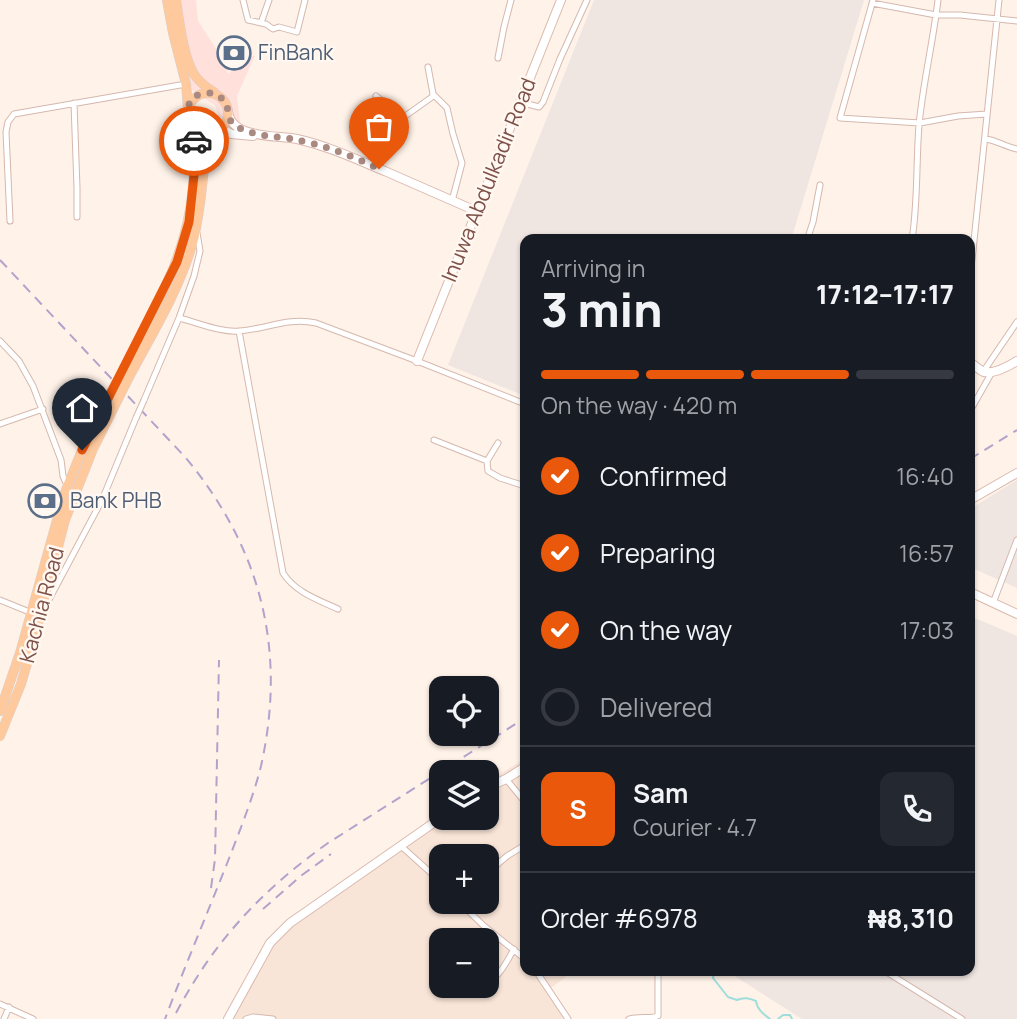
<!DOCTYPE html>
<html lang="en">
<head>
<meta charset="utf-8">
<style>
  :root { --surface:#171b24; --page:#242831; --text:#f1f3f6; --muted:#9ea1a6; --line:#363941; --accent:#ea580c }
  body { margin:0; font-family:Manrope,sans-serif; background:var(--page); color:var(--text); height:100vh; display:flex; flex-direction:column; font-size:26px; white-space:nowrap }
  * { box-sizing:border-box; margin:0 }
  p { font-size:23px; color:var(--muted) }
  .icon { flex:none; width:38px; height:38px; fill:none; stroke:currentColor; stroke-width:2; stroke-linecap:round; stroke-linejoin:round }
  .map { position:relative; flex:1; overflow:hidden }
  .drawer { position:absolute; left:520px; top:234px; width:455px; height:742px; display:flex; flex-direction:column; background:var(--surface); border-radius:14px; box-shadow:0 2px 5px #0004 }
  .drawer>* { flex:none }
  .fabs { position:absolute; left:429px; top:676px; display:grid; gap:14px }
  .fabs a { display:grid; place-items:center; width:70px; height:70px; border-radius:14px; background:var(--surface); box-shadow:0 2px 5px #0004; font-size:35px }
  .pin { position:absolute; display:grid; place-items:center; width:60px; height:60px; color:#fff; margin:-72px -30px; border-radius:50% 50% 50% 0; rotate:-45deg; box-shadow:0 0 7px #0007 }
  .pin .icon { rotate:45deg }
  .courier { position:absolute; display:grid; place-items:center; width:70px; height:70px; margin:-35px; border:5px solid #ea580c; border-radius:50%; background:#fff; color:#222; box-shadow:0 2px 9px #0007 }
  .overview em { font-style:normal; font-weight:800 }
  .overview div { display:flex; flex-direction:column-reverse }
  .overview { display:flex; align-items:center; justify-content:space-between; height:119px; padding:0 21px }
  h1 { font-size:46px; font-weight:800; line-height:52px }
  .bar { display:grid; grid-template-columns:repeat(4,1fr); gap:10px 7px; align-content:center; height:84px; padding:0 21px }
  .bar i { height:9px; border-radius:5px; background:var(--line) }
  .bar .on { background:var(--accent) }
  .bar p { grid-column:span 4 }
  .line { display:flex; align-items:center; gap:18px; padding:0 21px; border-top:2px solid var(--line) }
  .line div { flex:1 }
  .round { display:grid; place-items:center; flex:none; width:74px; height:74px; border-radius:14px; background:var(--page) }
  ol { padding:0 21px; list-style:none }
  li { display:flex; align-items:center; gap:21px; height:77px }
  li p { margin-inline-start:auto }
  li .icon { padding:7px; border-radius:50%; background:var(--accent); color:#fff; stroke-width:4 }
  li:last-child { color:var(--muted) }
  li i { width:38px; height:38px; border:4px solid var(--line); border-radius:50% }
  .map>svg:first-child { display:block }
</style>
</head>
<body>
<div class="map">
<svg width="1017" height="1019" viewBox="0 0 1017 1019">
  <rect width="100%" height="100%" fill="#fff2e8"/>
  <path fill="#f9e5d8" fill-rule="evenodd" d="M525 758V971H574L548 990 563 1019H226L262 955 336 885 441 814V817H486L487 783ZM441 856H486V901H441ZM441 940H486V985H441Z"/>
  <path fill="#ffe0db" d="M167 0H196L198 21 215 47 228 74 255 55 237 96 242 140H238L224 131 215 105 195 93 182 79Z"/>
  <path fill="#efe5e1" d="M594 0H864L791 240H525V396L448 365Z
    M1017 480V588L970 567V509Z
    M970 616 1017 636V1019H802L727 971H970Z"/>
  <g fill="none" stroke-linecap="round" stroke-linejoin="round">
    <path stroke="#9ededc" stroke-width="2" d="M714 971 713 978 728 997 737 1000C744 997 749 998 756 1001 757 1009 763 1014 770 1019
      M778 1019 783 1015H790L792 1019"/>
    <defs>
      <path id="street" d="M243 0 248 20 266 24 273 29 279 27 297 32 305 0
        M873 0 840 118 920 123 958 116 987 114
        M872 3 936 15H960L1017 21
        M261 23 269 0
        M498 58 504 27 511 0
        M433 94 447 108 453 134 462 163 452 201
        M376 96 388 106 386 118 387 129
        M520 102 539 107 543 102 560 59 587 0
        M74 103 77 188V217
        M985 139C997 140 1005 147 1017 149
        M379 169 385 149 387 129 432 97 433 94 428 67
        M10 221 6 132 8 122 14 114 186 84
        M807 240 813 222 820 185
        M912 240C918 202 916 163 919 125 923 83 933 42 938 0
        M970 270 972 260 999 0
        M179 318C196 322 222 333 239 331 267 329 287 317 316 323L417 361 525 404
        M239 331 283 573C295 592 318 600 338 609
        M0 341 19 361 33 386 61 460 63 476 67 485
        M983 372 1017 322
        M144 400 179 318 194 276 200 251 197 233
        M970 411 992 372
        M0 424 43 409
        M434 440 487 461
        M498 443 487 461 488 471 500 478 525 486
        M0 600 32 613
        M993 603 1017 540
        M45 607 102 500 136 418
        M506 779 525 802
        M401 846 431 873 441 884
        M486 874 507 856 525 845
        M458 901 484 926 525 959
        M536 971 568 1019
        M885 971 962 1019
        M486 984C500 976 506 963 514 949
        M0 1004 33 1019
        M4 1019 9 1007
        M246 1019 253 1017 273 1019
        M629 1019C638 1016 650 1019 658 1016V971"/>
      <path id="secondary" d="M228 111C230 139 277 135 297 139 328 146 358 160 387 172 417 185 446 198 476 211
        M221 128 231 134 253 136
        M417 361 561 0
        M970 362C974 365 979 370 984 372 994 374 1009 366 1017 361
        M970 500 1017 473
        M970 592 1017 614
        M486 788 506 779 525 767
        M228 1019 270 943 290 923 442 817"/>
      <path id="primary" d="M167 0 173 33 186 84 188 108
        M176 0C179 20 184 62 196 77 201 83 207 88 214 92
        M188 113a20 20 0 1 1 40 0a20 20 0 1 1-40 0Z
        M120 376C152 314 187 259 193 187 195 162 195 144 188 119
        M127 381C150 337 178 293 192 245 196 232 198 217 200 203 204 178 202 152 217 131
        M0 711 20 653 64 495 82 450 111 392
        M0 736 21 684 33 643 65 520 93 449 119 397"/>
    </defs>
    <use href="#street" stroke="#d5b8ae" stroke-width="7"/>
    <use href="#secondary" stroke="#dbb9ae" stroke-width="10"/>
    <use href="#primary" stroke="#dbcecc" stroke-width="10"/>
    <use href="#street" stroke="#fff" stroke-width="5"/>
    <use href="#secondary" stroke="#fff" stroke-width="8"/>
    <use href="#primary" stroke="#ffc99e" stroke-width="9"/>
    <path stroke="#b1a3cb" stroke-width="2" stroke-dasharray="10 7" stroke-linecap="butt" d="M0 260 186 458C261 549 287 650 261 766 253 798 240 830 228 861 207 914 185 966 165 1019
      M970 459 1017 430
      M211 888 215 859 219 660
      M263 909 302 875 331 854
      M176 1013C215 940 261 891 328 843L525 718"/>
    <defs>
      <path id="street-bridge" d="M136 418 144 400"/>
      <path id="primary-bridge" d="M111 392 120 376
        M119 397 127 381"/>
    </defs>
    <use href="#street-bridge" stroke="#d5b8ae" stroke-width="7" stroke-linecap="butt"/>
    <use href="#primary-bridge" stroke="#dbcecc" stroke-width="10" stroke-linecap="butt"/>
    <use href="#street-bridge" stroke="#fff" stroke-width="5"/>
    <use href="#primary-bridge" stroke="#ffc99e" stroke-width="9"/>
  </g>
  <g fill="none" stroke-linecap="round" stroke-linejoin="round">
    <path stroke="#aa8980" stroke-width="7" stroke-dasharray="0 12.6" d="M194 141C191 125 179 102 200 94 211 90 223 96 227 106 228 109 227 113 229 117 231 125 242 130 250 132 263 137 278 136 292 139 321 144 353 156 379 169"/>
    <path stroke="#ea580c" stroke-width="9" d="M82 450 177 262 189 222 195 166 194 141"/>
  </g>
  <defs>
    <symbol id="bank-ring" viewBox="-11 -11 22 22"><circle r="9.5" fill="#fff7f0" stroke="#5c6f8a" stroke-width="1.5"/><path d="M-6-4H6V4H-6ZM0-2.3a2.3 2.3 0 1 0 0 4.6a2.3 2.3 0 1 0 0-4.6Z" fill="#5c6f8a"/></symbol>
  </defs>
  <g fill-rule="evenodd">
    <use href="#bank-ring" x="215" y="34" width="38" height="38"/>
    <use href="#bank-ring" x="26" y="482" width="38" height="38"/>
  </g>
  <g text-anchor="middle" stroke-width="5" stroke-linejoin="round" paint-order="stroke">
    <g font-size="21" fill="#4e5e75" stroke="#fff7f0" text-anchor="start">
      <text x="258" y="60">FinBank</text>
      <text x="70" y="508">Bank PHB</text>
    </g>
    <g font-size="21" fill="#7d5148" stroke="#fff7f0">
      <text transform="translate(489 180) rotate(-68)" y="7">Inuwa Abdulkadir Road</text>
      <text transform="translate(42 605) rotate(-75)" y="7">Kachia Road</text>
    </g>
  </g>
</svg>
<div class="fabs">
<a><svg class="icon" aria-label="locate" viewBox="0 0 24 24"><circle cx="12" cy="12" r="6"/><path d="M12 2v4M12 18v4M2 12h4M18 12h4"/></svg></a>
<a><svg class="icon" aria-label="layers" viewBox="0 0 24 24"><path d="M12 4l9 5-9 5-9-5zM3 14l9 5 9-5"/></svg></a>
<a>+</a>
<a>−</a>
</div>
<div class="pin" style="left:379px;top:169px;background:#ea580c"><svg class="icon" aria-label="bag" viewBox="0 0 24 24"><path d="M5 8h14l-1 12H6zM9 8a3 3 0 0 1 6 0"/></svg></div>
<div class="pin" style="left:82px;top:450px;background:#1f2937"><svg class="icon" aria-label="home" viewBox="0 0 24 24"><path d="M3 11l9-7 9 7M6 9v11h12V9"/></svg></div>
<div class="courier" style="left:194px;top:141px"><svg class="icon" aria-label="car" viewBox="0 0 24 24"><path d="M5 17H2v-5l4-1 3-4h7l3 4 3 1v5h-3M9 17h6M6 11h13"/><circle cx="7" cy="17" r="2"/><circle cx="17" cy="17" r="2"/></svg></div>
<section class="drawer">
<div class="overview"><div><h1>3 min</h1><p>Arriving in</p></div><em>17:12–17:17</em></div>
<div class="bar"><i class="on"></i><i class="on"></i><i class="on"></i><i></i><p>On the way · 420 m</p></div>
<ol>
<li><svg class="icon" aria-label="check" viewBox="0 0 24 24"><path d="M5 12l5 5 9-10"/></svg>Confirmed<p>16:40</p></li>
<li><svg class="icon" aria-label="check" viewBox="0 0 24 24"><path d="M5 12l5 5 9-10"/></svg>Preparing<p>16:57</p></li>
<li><svg class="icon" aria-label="check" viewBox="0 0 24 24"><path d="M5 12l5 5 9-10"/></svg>On the way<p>17:03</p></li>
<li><i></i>Delivered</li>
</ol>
<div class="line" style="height:126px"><b class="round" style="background:var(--accent);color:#fff">S</b><div><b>Sam</b><p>Courier · 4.7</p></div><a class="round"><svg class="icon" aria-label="phone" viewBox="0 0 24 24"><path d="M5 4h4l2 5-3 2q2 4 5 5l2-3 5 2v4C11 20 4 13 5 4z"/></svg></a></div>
<div class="line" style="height:91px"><div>Order #6978</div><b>₦8,310</b></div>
</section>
</div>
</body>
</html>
